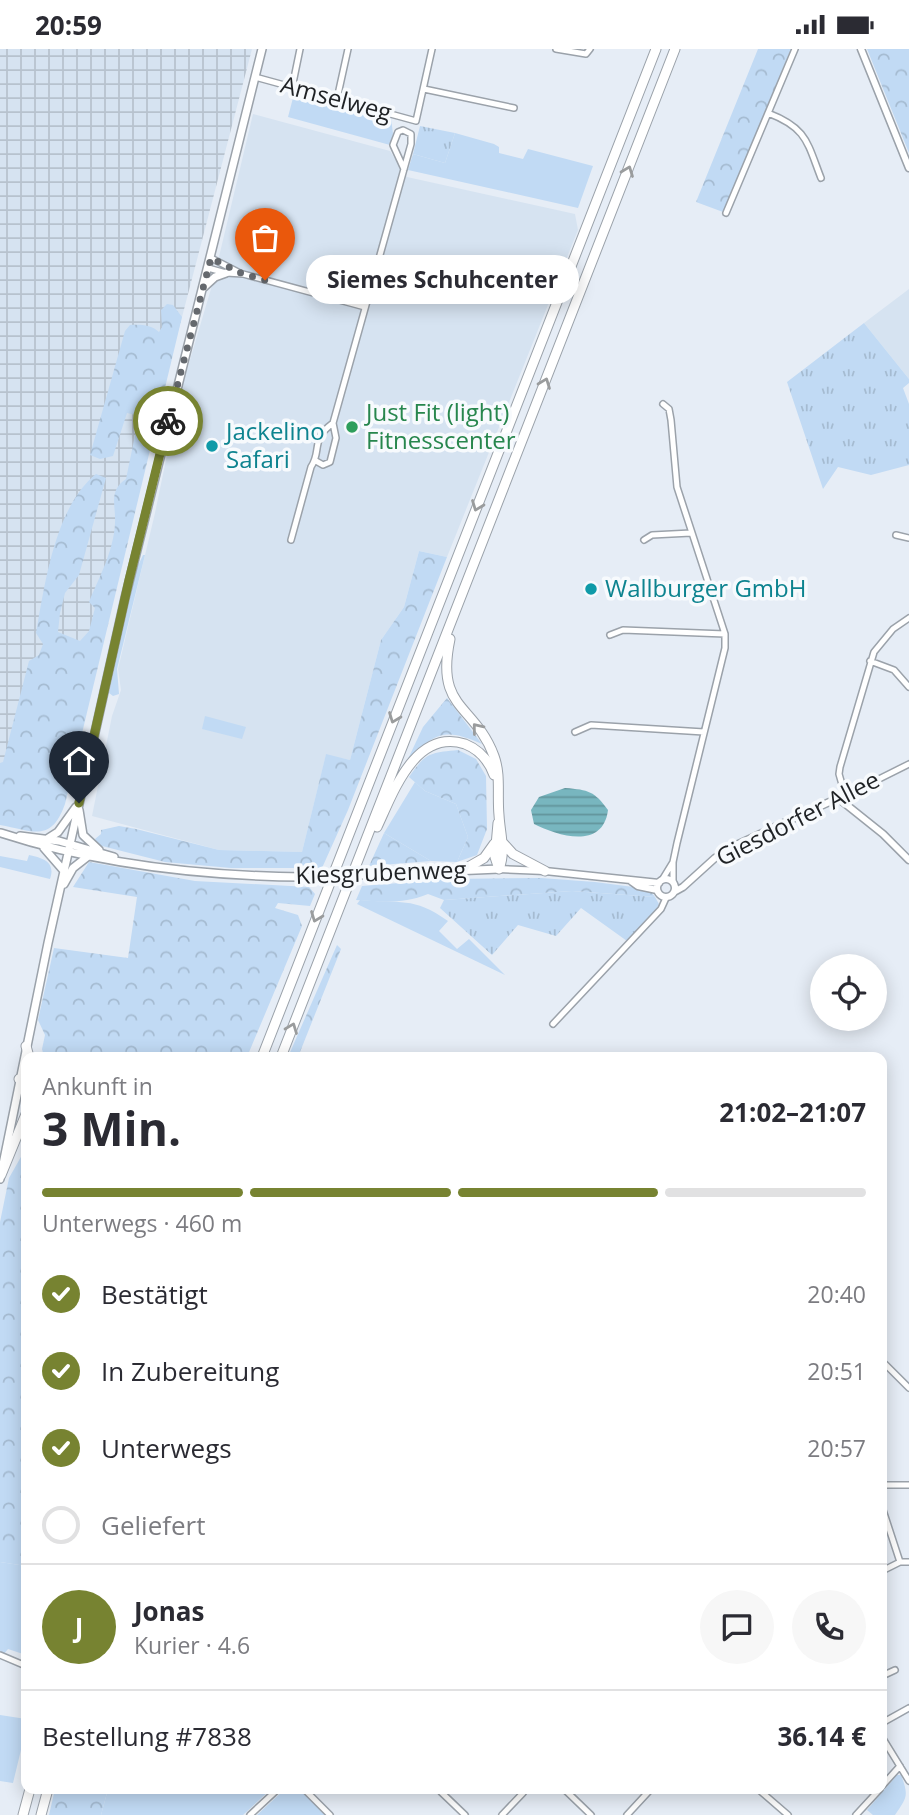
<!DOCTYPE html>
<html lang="de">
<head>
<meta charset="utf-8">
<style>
  :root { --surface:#fff; --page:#f7f7f7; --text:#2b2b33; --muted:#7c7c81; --line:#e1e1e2; --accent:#778331 }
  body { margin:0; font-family:"Open Sans",sans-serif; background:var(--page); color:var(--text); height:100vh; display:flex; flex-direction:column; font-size:26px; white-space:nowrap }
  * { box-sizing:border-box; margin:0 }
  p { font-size:23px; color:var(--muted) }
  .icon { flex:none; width:38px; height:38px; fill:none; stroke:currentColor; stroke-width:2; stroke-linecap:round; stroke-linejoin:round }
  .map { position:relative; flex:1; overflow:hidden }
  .details { position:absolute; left:21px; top:1003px; width:866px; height:742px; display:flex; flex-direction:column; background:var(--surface); border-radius:14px; box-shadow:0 4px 18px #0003 }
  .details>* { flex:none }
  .tools { position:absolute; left:810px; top:905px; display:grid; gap:14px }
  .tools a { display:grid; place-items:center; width:77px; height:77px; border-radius:50%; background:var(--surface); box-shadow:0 4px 18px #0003; font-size:35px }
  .pin { position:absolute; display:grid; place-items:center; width:60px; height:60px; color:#fff; margin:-72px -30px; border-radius:50% 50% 50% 0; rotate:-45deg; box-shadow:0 0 7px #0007 }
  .pin .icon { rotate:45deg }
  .courier { position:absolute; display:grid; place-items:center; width:70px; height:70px; margin:-35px; border:5px solid #778331; border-radius:50%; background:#fff; color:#222; box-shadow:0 2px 9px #0007 }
  .bubble { position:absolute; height:49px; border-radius:24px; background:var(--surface); box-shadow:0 4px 18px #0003; font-size:23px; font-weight:700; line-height:49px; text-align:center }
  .head em { font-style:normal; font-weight:700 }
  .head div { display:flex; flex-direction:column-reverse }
  .head { display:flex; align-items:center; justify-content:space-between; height:119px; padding:0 21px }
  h1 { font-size:46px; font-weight:700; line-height:52px }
  .bar { display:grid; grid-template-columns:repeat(4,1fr); gap:10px 7px; align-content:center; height:84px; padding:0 21px }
  .bar i { height:9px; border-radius:5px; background:var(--line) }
  .bar .active { background:var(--accent) }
  .bar p { grid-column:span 4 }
  .line { display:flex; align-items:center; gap:18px; padding:0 21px; border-top:2px solid var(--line) }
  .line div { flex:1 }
  .round { display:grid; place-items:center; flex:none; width:74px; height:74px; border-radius:37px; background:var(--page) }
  ol { padding:0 21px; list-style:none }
  li { display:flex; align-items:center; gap:21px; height:77px }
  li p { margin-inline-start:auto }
  li .icon { padding:7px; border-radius:50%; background:var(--accent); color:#fff; stroke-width:4 }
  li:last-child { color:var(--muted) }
  li i { width:38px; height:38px; border:4px solid var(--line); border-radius:50% }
  .status { display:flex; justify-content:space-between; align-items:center; height:49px; padding:0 35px; background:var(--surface); direction:ltr }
  .status svg { height:19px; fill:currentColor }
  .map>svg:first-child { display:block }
</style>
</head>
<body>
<div class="status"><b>20:59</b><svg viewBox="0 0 49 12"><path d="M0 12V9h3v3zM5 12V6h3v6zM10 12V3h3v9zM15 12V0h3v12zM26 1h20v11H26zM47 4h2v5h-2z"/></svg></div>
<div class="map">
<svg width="909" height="1766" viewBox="0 0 909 1766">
  <defs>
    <pattern id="industrial-grid" width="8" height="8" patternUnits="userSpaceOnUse" patternTransform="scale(1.75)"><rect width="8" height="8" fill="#d6e3f1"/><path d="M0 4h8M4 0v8" fill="none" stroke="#b7c2ce"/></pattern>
    <pattern id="forest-crowns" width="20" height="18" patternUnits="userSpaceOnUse" patternTransform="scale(1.75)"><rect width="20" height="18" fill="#c1daf4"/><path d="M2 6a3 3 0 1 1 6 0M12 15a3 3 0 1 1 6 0" fill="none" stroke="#a5bbd1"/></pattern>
    <pattern id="park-tufts" width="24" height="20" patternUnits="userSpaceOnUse" patternTransform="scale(1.75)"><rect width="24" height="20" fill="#c1daf4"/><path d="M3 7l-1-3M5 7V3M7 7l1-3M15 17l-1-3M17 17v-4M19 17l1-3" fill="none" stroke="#a5bbd1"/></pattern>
    <pattern id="water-rules" width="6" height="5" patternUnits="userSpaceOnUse" patternTransform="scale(1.75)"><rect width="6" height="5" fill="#78b6bf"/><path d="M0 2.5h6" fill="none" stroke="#62949b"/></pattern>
  </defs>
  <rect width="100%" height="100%" fill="#e6edf6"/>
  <path fill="#d6e3f1" d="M253 65 390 102 407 128 575 165 578 181 447 508 419 502 404 558 381 591 350 711 326 706 302 803 219 801 92 767 112 667 121 641 118 620 155 464 179 348 213 233Z
    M909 240V330L864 274Z"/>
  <path fill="url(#industrial-grid)" d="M0 0H252L182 268 53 738 0 727Z"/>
  <path fill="#c1daf4" d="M299 43 391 69 393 85 390 96 288 68 294 45Z
    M455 84 494 95 499 98V104L523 110 528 100 593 117 578 159 408 121 413 105 445 114Z
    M143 506H145L117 620 119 645 113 647 109 644 136 521Z
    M205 667 246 678 242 690 202 680Z
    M415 733 425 742 456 755 468 788 457 813 431 812 384 784Z
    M29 806C43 809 56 813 50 830L0 818V807L27 812Z
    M360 851C400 855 413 847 448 872L439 882 457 900 469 890 505 926 357 855Z
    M0 1513 26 1517V1606L8 1600 4 1605 0 1602Z
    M0 1666 26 1670V1680L13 1734 0 1732Z
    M897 1726H901C909 1747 907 1748 895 1766H873L867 1761Z
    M108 1740H271L243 1766H101Z
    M285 1740H299L325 1766H257Z"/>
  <path fill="url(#forest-crowns)" d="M758 0H791L723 163 696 153Z
    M867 0H909V104Z
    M167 255 173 256 182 268 65 755C51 794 34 782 0 776V714L3 713 29 612 39 606 43 595 36 584C45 534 55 458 96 425L106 429 79 526 65 544 60 564 58 583 80 592 89 582 95 559 89 553C99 529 114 501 115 474 116 456 108 442 126 430L139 367 127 364 113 407 100 410 90 406 125 282 130 276C140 275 152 276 159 283L162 278 161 261Z
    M419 502 447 508 348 761 322 819H231L165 813 98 796 95 790 101 785V781L119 777 136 780 219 801 302 803 326 705 350 711 381 591 404 558Z
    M447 649 482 695C445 679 437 683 408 710L423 678Z
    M458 701 476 710 486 727 487 780 477 806 457 813 468 788 456 755 425 742 409 728C426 704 428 704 458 701Z
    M384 784 431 812 369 817Z
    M89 813 195 832 309 838 315 845 310 857 278 854 275 859 298 866 302 877 247 1008H44L42 1000 45 986 38 971 54 899 128 909 137 848 73 838Z
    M541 829 595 833 649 840 655 848 572 842 444 851 428 845C404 855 382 853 356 851L362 837 448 830Z
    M337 896 341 900 298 1008H288Z
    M26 1099V1517L0 1513V1173L9 1129Z
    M55 1740H108L101 1766H49Z"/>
  <path fill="url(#park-tufts)" d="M420 77 455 84 445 114 413 105Z
    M864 274 909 330V334L903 339 909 355V416L871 426 838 418 823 440 787 333Z
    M572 842 655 848 659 855 656 862 627 892 581 859 556 887 518 876 492 906 440 859 444 851Z"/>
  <path fill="url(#water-rules)" d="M565 739C589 741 594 742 608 761 603 801 558 787 534 775L531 761 539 748Z"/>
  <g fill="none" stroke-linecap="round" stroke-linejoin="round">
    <defs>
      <path id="minor" d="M556 0 586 5 590 0
        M255 28 416 72 432 0
        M292 39 300 0
        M424 40 514 59
        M337 50 348 0
        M768 64C807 79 807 93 821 129
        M726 164 795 0
        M211 209 240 224
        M208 219 226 224 243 225 365 258
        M663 355 669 360 671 371 677 438 725 585V599L677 794 673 813V833
        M316 412 323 416 330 413 336 389 333 374 411 95V85L403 81 398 83 393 96 404 120
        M896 486 909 489
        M291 491 311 418C322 402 310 391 333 374
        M644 491 652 486 691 484
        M610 586 623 581 725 585
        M870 612 894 621 909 638
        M575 683 591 676 704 683
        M845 746 839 725 840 718 874 603 893 580 909 569
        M843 748 909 715
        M662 831 673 813
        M553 975 661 860 666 849
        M885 1315 909 1339
        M882 1436H909
        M882 1458 900 1513
        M882 1522 900 1513H909
        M0 1606 26 1617
        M882 1627 895 1621
        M882 1674 909 1659
        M882 1688 909 1732
        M882 1737 900 1717
        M304 1740 330 1766
        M442 1740 441 1743 465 1766
        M564 1740 591 1766
        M758 1740 788 1766
        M250 1766 278 1740
        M502 1766 523 1744
        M627 1766 651 1740
        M856 1766 880 1740"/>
      <path id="tertiary" d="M861 0 909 119
        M499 820 545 822 659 834
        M657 839a9 9 0 1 1 18 0a9 9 0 1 1-18 0Z
        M631 832 638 837 657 841
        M674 843 683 838 715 809 734 797 838 749 883 785 909 811"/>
      <path id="secondary" d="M203 239 215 228 226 224
        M79 761 83 786 99 801
        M1 784C99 816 202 827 304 828
        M20 787 59 792 114 808
        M47 790 58 783 76 758
        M44 799 64 822
        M384 825 499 820
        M64 835 73 819 87 808
        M0 1130 48 894 125 549 262 0"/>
      <path id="motorway" d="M450 590C435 661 474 654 494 707 501 726 497 746 499 766 500 785 506 802 499 820
        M498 774 495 808 499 820
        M377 778C393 744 415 679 465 695 480 701 489 712 494 726
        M503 794 513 805 545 822
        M463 821 484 809 494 795
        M26 997 29 1008
        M262 1008 656 0
        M281 1008 675 0
        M19 1030 26 1035
        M1 1126 26 1065
        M23 1766 30 1740
        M41 1766 48 1740"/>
    </defs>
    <use href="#minor" stroke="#9ba2aa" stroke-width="8"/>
    <use href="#tertiary" stroke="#9ba2aa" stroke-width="9"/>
    <use href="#secondary" stroke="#9ba2aa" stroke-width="10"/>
    <use href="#motorway" stroke="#9ba2aa" stroke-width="11"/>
    <use href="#minor" stroke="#fff" stroke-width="5"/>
    <use href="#tertiary" stroke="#fff" stroke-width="6"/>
    <use href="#secondary" stroke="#fff" stroke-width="7"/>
    <use href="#motorway" stroke="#fff" stroke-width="9"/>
    <defs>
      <path id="secondary-bridge" d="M304 828 384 825"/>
    </defs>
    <use href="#secondary-bridge" stroke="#9ba2aa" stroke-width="10" stroke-linecap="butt"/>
    <use href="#secondary-bridge" stroke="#fff" stroke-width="7"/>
  </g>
  <defs><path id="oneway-chevron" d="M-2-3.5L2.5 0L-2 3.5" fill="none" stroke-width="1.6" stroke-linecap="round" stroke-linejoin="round" transform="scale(1.75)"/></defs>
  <g stroke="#9a9c9d">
    <use href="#oneway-chevron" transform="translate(628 122) rotate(-69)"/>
    <use href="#oneway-chevron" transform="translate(545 334) rotate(-69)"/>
    <use href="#oneway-chevron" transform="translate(477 457) rotate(111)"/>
    <use href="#oneway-chevron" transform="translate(394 669) rotate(111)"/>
    <use href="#oneway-chevron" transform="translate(477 679) rotate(-129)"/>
    <use href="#oneway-chevron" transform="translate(316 868) rotate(111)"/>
    <use href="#oneway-chevron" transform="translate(292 979) rotate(-69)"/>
  </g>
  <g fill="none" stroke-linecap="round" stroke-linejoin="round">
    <path stroke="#65696e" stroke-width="7" stroke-dasharray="0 12.6" d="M168 372 211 209 243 225 265 231"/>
    <path stroke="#778331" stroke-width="9" d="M79 754 129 531 168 372"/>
  </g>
  <circle fill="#2e9e5b" stroke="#f7fafd" stroke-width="2.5" cx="352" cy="378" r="7"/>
  <g fill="#0f9aa8" stroke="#f7fafd" stroke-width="2.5">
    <circle cx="212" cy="397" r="7"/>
    <circle cx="591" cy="540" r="7"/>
  </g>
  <g text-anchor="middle" stroke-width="7" stroke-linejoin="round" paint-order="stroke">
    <g font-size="24" fill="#1f2225" stroke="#f7fafd">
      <text transform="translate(336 50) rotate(15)" y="8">Amselweg</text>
      <text transform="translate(798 770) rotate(-27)" y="8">Giesdorfer Allee</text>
      <text transform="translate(381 824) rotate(-2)" y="8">Kiesgrubenweg</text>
    </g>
    <g font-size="24" fill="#27864d" stroke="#f7fafd" text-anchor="start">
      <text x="366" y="372">Just Fit (light)<tspan x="366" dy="28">Fitnesscenter</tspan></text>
    </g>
    <g font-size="24" fill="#0d838f" stroke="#f7fafd" text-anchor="start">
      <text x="226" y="391">Jackelino<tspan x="226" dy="28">Safari</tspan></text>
      <text x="605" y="548">Wallburger GmbH</text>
    </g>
  </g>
</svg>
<div class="tools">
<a><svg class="icon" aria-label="locate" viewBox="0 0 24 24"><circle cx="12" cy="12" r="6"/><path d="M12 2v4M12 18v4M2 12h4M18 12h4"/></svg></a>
</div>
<div class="pin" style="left:265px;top:231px;background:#ea580c"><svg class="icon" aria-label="bag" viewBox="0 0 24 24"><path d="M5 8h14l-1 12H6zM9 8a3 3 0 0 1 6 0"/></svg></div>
<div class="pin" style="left:79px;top:754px;background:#1f2937"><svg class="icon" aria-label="home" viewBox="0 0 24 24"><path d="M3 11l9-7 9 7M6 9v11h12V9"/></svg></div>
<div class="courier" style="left:168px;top:372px"><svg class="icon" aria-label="bike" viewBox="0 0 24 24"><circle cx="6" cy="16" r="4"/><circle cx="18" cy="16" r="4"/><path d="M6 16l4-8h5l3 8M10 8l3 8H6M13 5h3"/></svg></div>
<div class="bubble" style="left:306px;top:206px;width:273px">Siemes Schuhcenter</div>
<section class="details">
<div class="head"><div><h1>3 Min.</h1><p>Ankunft in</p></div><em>21:02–21:07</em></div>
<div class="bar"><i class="active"></i><i class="active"></i><i class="active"></i><i></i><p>Unterwegs · 460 m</p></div>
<ol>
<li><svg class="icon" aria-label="check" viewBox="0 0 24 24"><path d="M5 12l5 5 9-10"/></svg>Bestätigt<p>20:40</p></li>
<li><svg class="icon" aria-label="check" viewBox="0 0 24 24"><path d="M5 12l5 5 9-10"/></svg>In Zubereitung<p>20:51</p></li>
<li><svg class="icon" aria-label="check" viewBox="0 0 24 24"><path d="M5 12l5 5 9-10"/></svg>Unterwegs<p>20:57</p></li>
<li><i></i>Geliefert</li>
</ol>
<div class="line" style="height:126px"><b class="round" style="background:var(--accent);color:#fff">J</b><div><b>Jonas</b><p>Kurier · 4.6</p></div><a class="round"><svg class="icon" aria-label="chat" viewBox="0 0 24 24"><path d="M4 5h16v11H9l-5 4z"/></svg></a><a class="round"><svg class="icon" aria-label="phone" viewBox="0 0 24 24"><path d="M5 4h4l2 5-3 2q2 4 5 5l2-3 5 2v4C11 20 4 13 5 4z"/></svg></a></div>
<div class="line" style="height:91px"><div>Bestellung #7838</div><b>36.14 €</b></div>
</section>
</div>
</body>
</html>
